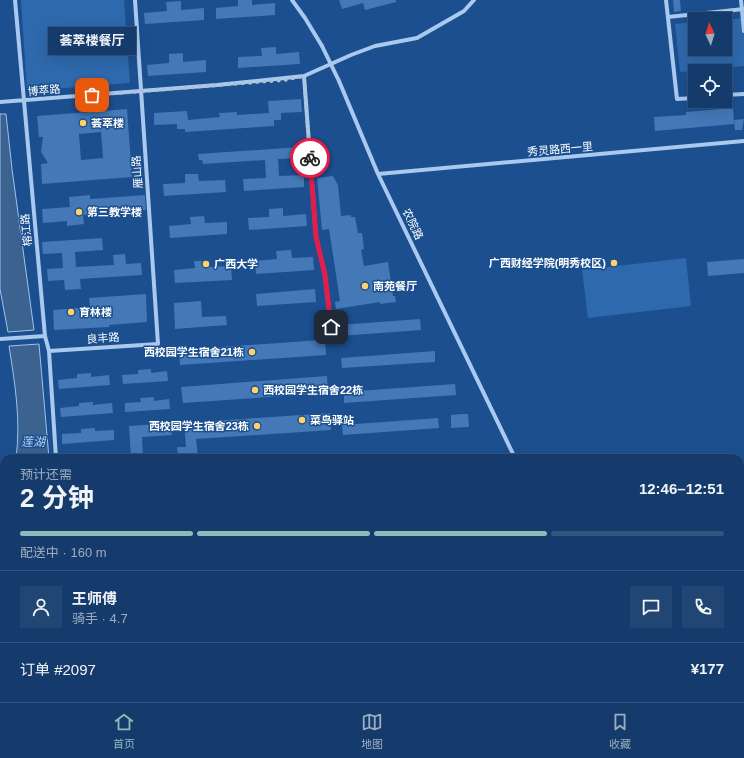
<!DOCTYPE html>
<html lang="zh">
<head>
<meta charset="utf-8">
<style>
  :root { --surface:#143b6b; --page:#214673; --text:#f1f3f6; --muted:#9dadc1; --line:#33557e; --accent:#8bbbb9 }
  body { margin:0; font-family:Helvetica,"Noto Sans SC",sans-serif; background:var(--page); color:var(--text); height:100vh; display:flex; flex-direction:column; font-size:15px; white-space:nowrap }
  * { box-sizing:border-box; margin:0 }
  p { font-size:13px; color:var(--muted) }
  .icon { flex:none; width:22px; height:22px; fill:none; stroke:currentColor; stroke-width:2; stroke-linecap:round; stroke-linejoin:round }
  .map { position:relative; flex:1; overflow:hidden }
  .drawer { position:absolute; left:0px; top:454px; width:744px; height:248px; display:flex; flex-direction:column; background:var(--surface); border-radius:12px 12px 0 0; box-shadow:0 4px 16px #0002,0 0 0 1px var(--line) }
  .drawer>* { flex:none }
  .needle { width:26px; rotate:356deg }
  .buttons { position:absolute; left:688px; top:12px; display:grid; gap:8px }
  .buttons a { display:grid; place-items:center; width:44px; height:44px; border-radius:0px; background:var(--surface); box-shadow:0 4px 16px #0002,0 0 0 1px var(--line); font-size:20px }
  .pin { position:absolute; display:grid; place-items:center; width:34px; height:34px; color:#fff; margin:-17px; border-radius:8px; box-shadow:0 2px 6px #0006 }
  .courier { position:absolute; display:grid; place-items:center; width:40px; height:40px; margin:-20px; border:3px solid #e11d48; border-radius:50%; background:#fff; color:#222; box-shadow:0 1px 5px #0007 }
  .bubble { position:absolute; height:28px; border-radius:0px; background:var(--surface); box-shadow:0 4px 16px #0002,0 0 0 1px var(--line); font-size:13px; font-weight:700; line-height:28px; text-align:center }
  .head em { font-style:normal; font-weight:700 }
  .head div { display:flex; flex-direction:column-reverse }
  .head { display:flex; align-items:center; justify-content:space-between; height:68px; padding:0 20px }
  h1 { font-size:26px; font-weight:700; line-height:30px }
  .bar { display:grid; grid-template-columns:repeat(4,1fr); gap:6px 4px; align-content:center; height:48px; padding:0 20px }
  .bar i { height:5px; border-radius:3px; background:var(--line) }
  .bar .selected { background:var(--accent) }
  .bar p { grid-column:span 4 }
  .line { display:flex; align-items:center; gap:10px; padding:0 20px; border-top:1px solid var(--line) }
  .line div { flex:1 }
  .round { display:grid; place-items:center; flex:none; width:42px; height:42px; border-radius:0px; background:var(--page) }
  .tab-bar { display:flex; justify-content:space-around; align-items:center; height:56px; border-top:1px solid var(--line); background:var(--surface); font-size:11px; color:var(--muted) }
  .tab-bar a { display:grid; justify-items:center; gap:2px }
  .tab-bar .selected { color:var(--accent) }
  .map>svg:first-child { display:block }
</style>
</head>
<body>
<div class="map">
<svg width="744" height="702" viewBox="0 0 744 702">
  <rect width="100%" height="100%" fill="#1b4f8f"/>
  <path fill="#2e69ad" d="M21 0H124L130 83 27 91Z
    M744 18V66L680 72 675 24 695 22V49H725V20Z
    M686 258 691 306 588 318 582 270Z"/>
  <path fill="#3c6290" stroke="#9cc4f0" d="M0 114H6L12 169 34 330 8 332 0 289Z
    M39 344 49 458H16C21 420 15 384 9 346Z"/>
  <path fill="#4478b7" fill-rule="evenodd" d="M238 0H252V5L275 3V15L216 19V8L238 6Z
    M339 0H396V2L365 10 363 3 342 9Z
    M673 0H680L681 11 674 12Z
    M181 1V10L204 8V20L145 24 144 13 167 11 166 2Z
    M276 47V54L299 52 300 64 238 68V57L262 56 261 48Z
    M183 53V62L206 60V72L148 76 147 65 169 63V54Z
    M730 72 731 81H725V73Z
    M695 82V92L688 93 687 83Z
    M301 99 302 112 281 113V120H274V126L185 132V129H177V124L154 125V113L187 111 188 120 220 117 219 113 237 112V115L269 113 268 101Z
    M733 108 734 124 655 131 654 117 686 115V112Z
    M127 109 132 177 42 184 41 164 48 163 41 152 43 137H39L37 116ZM101 132 103 158 81 160 79 134Z
    M744 119 742 130H735L734 120Z
    M300 147 304 153 297 155V158L278 159 279 176 304 175V187L244 191 243 179 266 178 265 160 203 164 202 160H199L198 154Z
    M185 174H198L199 181 225 180 226 192 164 196 163 184 185 183Z
    M333 176 338 185 341 216 351 215V217H355L358 233H362L364 249 361 250 364 266 388 262 393 296H395L396 302 380 304V302L336 309 335 302 340 301 329 229 322 230 317 178Z
    M90 195V199L145 195 146 210 83 215 84 224 67 226V221L43 223 42 209 70 207 69 197Z
    M283 208V216L306 214 307 226 249 230 248 218 269 217V209Z
    M204 216 205 223 227 222V234L170 238 169 226 191 224 190 217Z
    M102 238 103 250 75 252 76 267 114 265 113 255 125 254 126 264 141 263 142 275 80 279 81 289 65 290 64 280 48 281 47 269 63 268 62 253 43 254 42 242Z
    M291 250 292 258 313 257 314 270 256 274 255 261 277 259 276 251Z
    M744 259V273L708 276 707 262Z
    M194 261H208L209 267 231 266 232 280 175 283 174 270 195 268Z
    M315 289 316 302 257 306 256 294Z
    M146 294 147 322 109 325V327L54 330 53 310 90 307 89 298Z
    M201 301 202 317 226 316 227 325 175 329 174 303Z
    M420 319 421 330 340 336 339 325Z
    M321 340H325L326 355 180 365 179 350Z
    M435 351V362L342 368 341 358Z
    M151 369V373L167 371 168 381 123 384 122 375 138 374V370Z
    M91 373V377L109 375 110 385 59 389 58 380 77 378V374Z
    M327 376 328 393 183 403 181 387Z
    M455 384 456 395 344 403V392Z
    M154 397V401L169 399 170 409 125 412V403L141 402 140 398Z
    M93 402V405L112 403 113 413 61 417 60 408 79 406V403Z
    M330 413 331 430 196 439 198 456 178 457 177 447H186L184 423Z
    M462 414H468L469 427 451 428V415Z
    M438 418 439 428 343 435 342 425Z
    M171 423 172 435 142 437 143 458H131L129 426Z
    M95 428V431L114 430V440L62 444V434L81 433V429Z"/>
  <g fill="none" stroke-linecap="round" stroke-linejoin="round">
    <path stroke="#a9c9ee" stroke-width="4" d="M15 0 45 336 49 351 56 458
      M292 0 305 18 322 46
      M666 0 677 99 695 98
      M741 0 744 31
      M668 17 744 9
      M304 76 316 237 325 275 331 327
      M339 81 378 174 515 458
      M725 95 744 94
      M0 102 217 85 304 76 351 55 375 46 417 38 464 11 474 0
      M378 174 744 141
      M0 339 45 336
      M49 351 158 344 135 0
      M0 489 2 511H4
      M400 698 401 702
      M53 702 60 698
      M548 702V698"/>
    <path stroke="#a9c9ee" stroke-width="4" d="M322 46 339 81"/>
  </g>
  <g fill="none" stroke-linecap="round" stroke-linejoin="round">
    <path stroke="#afc1d8" stroke-width="4" stroke-dasharray="0 7.2" d="M92 95 284 80 304 76 310 158"/>
    <path stroke="#e11d48" stroke-width="5" d="M310 158 316 237 325 275 331 327"/>
  </g>
  <g fill="#ffd166" stroke="#1b4f8f" stroke-width="1.5">
    <circle cx="83" cy="123" r="4"/>
    <circle cx="79" cy="212" r="4"/>
    <circle cx="614" cy="263" r="4"/>
    <circle cx="206" cy="264" r="4"/>
    <circle cx="365" cy="286" r="4"/>
    <circle cx="71" cy="312" r="4"/>
    <circle cx="252" cy="352" r="4"/>
    <circle cx="255" cy="390" r="4"/>
    <circle cx="302" cy="420" r="4"/>
    <circle cx="257" cy="426" r="4"/>
  </g>
  <g text-anchor="middle" stroke-width="3" stroke-linejoin="round" paint-order="stroke">
    <g font-size="11" fill="#fff" stroke="#1b4f8f">
      <text transform="translate(44 90) rotate(-5)" y="4">博萃路</text>
      <text transform="translate(560 149) rotate(-5)" y="4">秀灵路西一里</text>
      <text transform="translate(137 172) rotate(-94)" y="4">雁山路</text>
      <text transform="translate(413 224) rotate(64)" y="4">农院路</text>
      <text transform="translate(26 230) rotate(-95)" y="4">榕江路</text>
      <text transform="translate(103 338) rotate(-4)" y="4">良丰路</text>
    </g>
    <g font-size="11" font-weight="bold" fill="#fff" stroke="#1b4f8f" text-anchor="start">
      <text x="91" y="127">荟萃楼</text>
      <text x="87" y="216">第三教学楼</text>
      <text x="606" y="267" text-anchor="end">广西财经学院(明秀校区)</text>
      <text x="214" y="268">广西大学</text>
      <text x="373" y="290">南苑餐厅</text>
      <text x="79" y="316">育林楼</text>
      <text x="244" y="356" text-anchor="end">西校园学生宿舍21栋</text>
      <text x="263" y="394">西校园学生宿舍22栋</text>
      <text x="310" y="424">菜鸟驿站</text>
      <text x="249" y="430" text-anchor="end">西校园学生宿舍23栋</text>
    </g>
    <g font-size="12" font-style="italic" fill="#b5d3f5" stroke="#1b4f8f">
      <text x="33" y="446">莲湖</text>
    </g>
  </g>
</svg>
<div class="buttons">
<a><svg class="needle" viewBox="-14 -14 28 28"><path d="M0-13l5 13h-10z" fill="#e53935"/><path d="M0 13l5-13h-10z" fill="#9dadc1"/></svg></a>
<a><svg class="icon" aria-label="locate" viewBox="0 0 24 24"><circle cx="12" cy="12" r="6"/><path d="M12 2v4M12 18v4M2 12h4M18 12h4"/></svg></a>
</div>
<div class="pin" style="left:92px;top:95px;background:#ea580c"><svg class="icon" aria-label="bag" viewBox="0 0 24 24"><path d="M5 8h14l-1 12H6zM9 8a3 3 0 0 1 6 0"/></svg></div>
<div class="pin" style="left:331px;top:327px;background:#1f2937"><svg class="icon" aria-label="home" viewBox="0 0 24 24"><path d="M3 11l9-7 9 7M6 9v11h12V9"/></svg></div>
<div class="courier" style="left:310px;top:158px"><svg class="icon" aria-label="bike" viewBox="0 0 24 24"><circle cx="6" cy="16" r="4"/><circle cx="18" cy="16" r="4"/><path d="M6 16l4-8h5l3 8M10 8l3 8H6M13 5h3"/></svg></div>
<div class="bubble" style="left:48px;top:27px;width:88px">荟萃楼餐厅</div>
<section class="drawer">
<div class="head"><div><h1>2 分钟</h1><p>预计还需</p></div><em>12:46–12:51</em></div>
<div class="bar"><i class="selected"></i><i class="selected"></i><i class="selected"></i><i></i><p>配送中 · 160 m</p></div>
<div class="line" style="height:72px"><a class="round"><svg class="icon" aria-label="person" viewBox="0 0 24 24"><circle cx="12" cy="8" r="4"/><path d="M4 21q1-7 8-7t8 7"/></svg></a><div><b>王师傅</b><p>骑手 · 4.7</p></div><a class="round"><svg class="icon" aria-label="chat" viewBox="0 0 24 24"><path d="M4 5h16v11H9l-5 4z"/></svg></a><a class="round"><svg class="icon" aria-label="phone" viewBox="0 0 24 24"><path d="M5 4h4l2 5-3 2q2 4 5 5l2-3 5 2v4C11 20 4 13 5 4z"/></svg></a></div>
<div class="line" style="height:52px"><div>订单 #2097</div><b>¥177</b></div>
</section>
</div>
<nav class="tab-bar">
<a class="selected"><svg class="icon" aria-label="home" viewBox="0 0 24 24"><path d="M3 11l9-7 9 7M6 9v11h12V9"/></svg>首页</a>
<a><svg class="icon" aria-label="map" viewBox="0 0 24 24"><path d="M3 6l6-2 6 2 6-2v14l-6 2-6-2-6 2zM9 4v14M15 6v14"/></svg>地图</a>
<a><svg class="icon" aria-label="saved" viewBox="0 0 24 24"><path d="M7 4h10v16l-5-4-5 4z"/></svg>收藏</a>
</nav>
</body>
</html>
